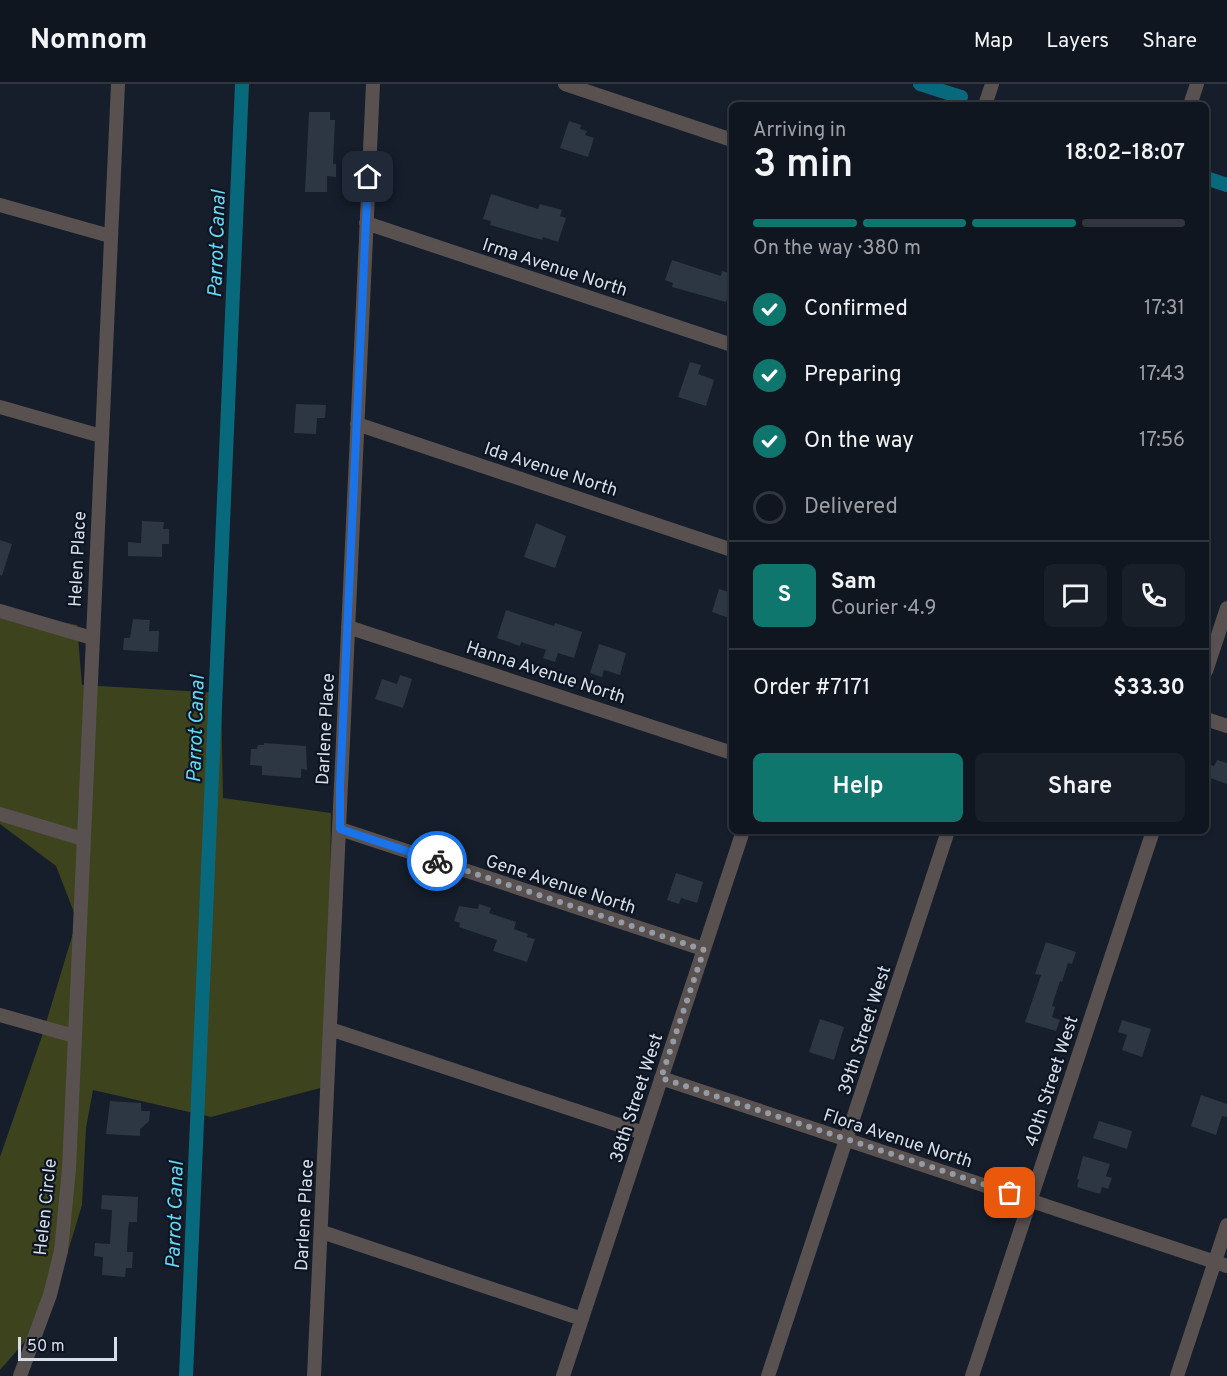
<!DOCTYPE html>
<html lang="en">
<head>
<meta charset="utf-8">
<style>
  :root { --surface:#101620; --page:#191f29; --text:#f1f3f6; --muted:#9c9fa5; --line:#30353e; --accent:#0f766e }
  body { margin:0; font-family:Overpass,sans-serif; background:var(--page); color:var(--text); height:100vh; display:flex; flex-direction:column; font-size:22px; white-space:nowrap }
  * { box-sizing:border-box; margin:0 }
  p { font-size:20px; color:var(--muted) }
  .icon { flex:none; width:33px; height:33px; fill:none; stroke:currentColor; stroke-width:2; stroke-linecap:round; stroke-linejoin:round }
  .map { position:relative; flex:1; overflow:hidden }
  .side { position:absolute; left:729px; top:18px; width:480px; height:732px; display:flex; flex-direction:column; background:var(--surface); border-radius:9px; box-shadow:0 2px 4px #0004,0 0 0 2px var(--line) }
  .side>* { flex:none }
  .scale { position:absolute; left:18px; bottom:15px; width:99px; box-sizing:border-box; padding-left:6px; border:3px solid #d8dee7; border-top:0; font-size:16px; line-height:21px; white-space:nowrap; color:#d8dee7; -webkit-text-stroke:4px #0c1521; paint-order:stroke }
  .pin { position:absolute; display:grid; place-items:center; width:51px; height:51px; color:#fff; margin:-26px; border-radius:12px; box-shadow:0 3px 9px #0006 }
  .courier { position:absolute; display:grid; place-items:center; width:60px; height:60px; margin:-30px; border:4px solid #1a73e8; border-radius:50%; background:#fff; color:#222; box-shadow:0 2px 8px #0007 }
  .overview em { font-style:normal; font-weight:600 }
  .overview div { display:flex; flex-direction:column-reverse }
  .overview { display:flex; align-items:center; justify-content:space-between; height:102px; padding:0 24px }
  h1 { font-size:39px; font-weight:600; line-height:45px }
  .bar { display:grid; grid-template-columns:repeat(4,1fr); gap:9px 6px; align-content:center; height:72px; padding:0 24px }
  .bar i { height:8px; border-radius:4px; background:var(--line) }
  .bar .active { background:var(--accent) }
  .bar p { grid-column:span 4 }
  .line { display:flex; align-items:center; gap:15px; padding:0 24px; border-top:2px solid var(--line) }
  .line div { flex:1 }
  .round { display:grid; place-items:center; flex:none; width:63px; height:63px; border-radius:9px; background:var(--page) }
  ol { padding:0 24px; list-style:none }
  li { display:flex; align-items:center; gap:18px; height:66px }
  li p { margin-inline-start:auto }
  li .icon { padding:6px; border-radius:50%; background:var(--accent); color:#fff; stroke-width:4 }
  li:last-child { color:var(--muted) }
  li i { width:33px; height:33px; border:3px solid var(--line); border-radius:50% }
  .button { display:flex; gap:12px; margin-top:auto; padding:12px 24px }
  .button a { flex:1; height:69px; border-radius:9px; background:var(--accent); color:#fff; font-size:24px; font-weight:600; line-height:69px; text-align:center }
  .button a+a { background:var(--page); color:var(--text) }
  header { display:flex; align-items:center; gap:36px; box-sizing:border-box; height:84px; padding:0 30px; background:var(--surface); border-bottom:2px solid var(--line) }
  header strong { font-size:28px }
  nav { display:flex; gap:33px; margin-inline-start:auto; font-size:21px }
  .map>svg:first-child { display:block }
</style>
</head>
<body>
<header>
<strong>Nomnom</strong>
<nav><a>Map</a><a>Layers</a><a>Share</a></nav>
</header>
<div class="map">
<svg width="1227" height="1292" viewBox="0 0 1227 1292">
  <rect width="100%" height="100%" fill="#151e2a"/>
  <path fill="#3c431d" d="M0 526 77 541 82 601 221 609 223 714 331 729 328 1002 211 1033 93 1006 86 1044 82 1121 49 1230 0 1286V1073L42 952 77 836 56 782 0 740Z"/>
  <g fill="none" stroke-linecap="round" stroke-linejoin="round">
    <path stroke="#09697c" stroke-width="14" d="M920 0 961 13
      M1206 94 1227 101
      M186 1292 242 0"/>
  </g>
  <path fill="#2d3744" d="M309 28H330V36H335L333 80H336V93L327 92V108H305Z
    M569 37 581 41 580 45 587 47 585 51 594 54 588 73 560 64Z
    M491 110 538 125 540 120 562 126 560 132 566 134 558 158 543 153 542 156 490 141 491 137 483 135Z
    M672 176 721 192 722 187 732 190V217L727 215 726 218 672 203 673 199 665 196Z
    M690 278 701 281 698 290 714 296 706 322 678 313Z
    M296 320 326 321 325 334H317L316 350 294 349Z
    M142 437 164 438 163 445H169V460H162V473L128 472V458L141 459Z
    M536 439 566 452 555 484 524 473Z
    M0 456 12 460 2 492 0 491Z
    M719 505 732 509V535L712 528Z
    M506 526 554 542 555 539 582 548 574 574 558 569 555 578 543 574 546 566 521 558 520 562 497 554Z
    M133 535 150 536 149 547H159L158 568 123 566 124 554H130Z
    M599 560 626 569 620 591 604 586 602 593 590 589Z
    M400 591 412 595 403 624 375 615 382 595 397 600Z
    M264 659 306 662 307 686 301 685V694L262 691V682L250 681 251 665H257L258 661H264Z
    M1217 676 1227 679V700L1207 693 1211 681 1214 682Z
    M676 789 703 798 697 819 681 814 679 820 667 816Z
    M479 820 491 824 489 829 516 838 514 845 528 850 527 853 535 855 527 878 493 867 497 856 459 843 460 839 454 837 459 822 478 825Z
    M1046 858 1076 868 1072 880 1068 879 1062 898 1060 897 1052 922 1055 923 1052 933 1060 936 1056 947 1025 938 1041 891 1035 890Z
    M820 935 844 943 834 976 809 968Z
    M1122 936 1151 945 1142 973 1122 966 1127 951 1118 948Z
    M1201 1011 1227 1020V1033L1222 1032 1216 1051 1191 1042Z
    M110 1017 141 1019V1027H150L149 1037 140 1045V1052L106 1050Z
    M1099 1037 1132 1047 1127 1065 1093 1054Z
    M1083 1072 1110 1080 1106 1092 1112 1094 1108 1105 1102 1103 1100 1110 1077 1103 1079 1096 1077 1095Z
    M102 1111 138 1113 137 1138H129L128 1146 127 1168H133L132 1184H126L125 1193 102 1191 103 1173 94 1172 95 1159 110 1160 112 1126 101 1125Z"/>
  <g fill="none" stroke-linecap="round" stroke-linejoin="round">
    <path stroke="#595050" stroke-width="14" d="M565 0 732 56
      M985 21 992 0
      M1190 21 1197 0
      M0 121 110 152
      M366 139 732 261
      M0 323 101 352
      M357 340 732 466
      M0 527 92 554
      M348 543 732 669
      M1206 587 1227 524
      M1206 635 1227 642
      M0 730 83 755
      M340 745 703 865
      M0 931 74 952
      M330 945 643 1049
      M661 994 1227 1182
      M322 1148 582 1235
      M20 1292 50 1211 61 1167 69 1085 118 0
      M314 1292 373 0
      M563 1292 743 747
      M768 1292 948 747
      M972 1292 1153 747
      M1177 1292 1227 1141"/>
  </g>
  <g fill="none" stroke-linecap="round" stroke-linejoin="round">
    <path stroke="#949ba5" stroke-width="6" stroke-dasharray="0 10.8" d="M437 777 704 866 661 994 1010 1109"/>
    <path stroke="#1a73e8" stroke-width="8" d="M368 93 340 703V745L437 777"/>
  </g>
  <g text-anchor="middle" stroke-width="4.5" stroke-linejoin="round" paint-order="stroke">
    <g font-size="18" fill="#d8dee7" stroke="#0c1521">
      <text transform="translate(555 183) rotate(18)" y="6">Irma Avenue North</text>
      <text transform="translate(551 385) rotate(18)" y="6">Ida Avenue North</text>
      <text transform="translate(77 475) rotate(-87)" y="6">Helen Place</text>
      <text transform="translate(546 588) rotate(18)" y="6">Hanna Avenue North</text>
      <text transform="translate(325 645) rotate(-87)" y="6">Darlene Place</text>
      <text transform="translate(561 800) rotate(18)" y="6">Gene Avenue North</text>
      <text transform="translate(864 946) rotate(-72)" y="6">39th Street West</text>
      <text transform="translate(1051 997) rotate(-72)" y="6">40th Street West</text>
      <text transform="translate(636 1014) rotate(-72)" y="6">38th Street West</text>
      <text transform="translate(898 1054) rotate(18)" y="6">Flora Avenue North</text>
      <text transform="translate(45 1123) rotate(-84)" y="6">Helen Circle</text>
      <text transform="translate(304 1131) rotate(-87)" y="6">Darlene Place</text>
    </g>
    <g font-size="20" font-style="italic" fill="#63d9f6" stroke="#0c1521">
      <text transform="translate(216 160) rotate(-88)" y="7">Parrot Canal</text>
      <text transform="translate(195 645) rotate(-88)" y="7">Parrot Canal</text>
      <text transform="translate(174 1131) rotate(-88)" y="7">Parrot Canal</text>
    </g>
  </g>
</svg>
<div class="scale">50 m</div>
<div class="pin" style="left:1010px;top:1109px;background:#ea580c"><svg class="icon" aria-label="bag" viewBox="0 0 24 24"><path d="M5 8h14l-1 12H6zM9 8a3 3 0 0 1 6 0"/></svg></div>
<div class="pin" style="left:368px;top:93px;background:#1f2937"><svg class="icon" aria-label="home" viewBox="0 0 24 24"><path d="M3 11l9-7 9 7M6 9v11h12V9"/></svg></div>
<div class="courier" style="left:437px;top:777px"><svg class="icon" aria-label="bike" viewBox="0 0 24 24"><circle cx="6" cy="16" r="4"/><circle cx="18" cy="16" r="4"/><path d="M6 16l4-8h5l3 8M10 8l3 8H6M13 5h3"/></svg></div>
<section class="side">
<div class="overview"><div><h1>3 min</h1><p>Arriving in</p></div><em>18:02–18:07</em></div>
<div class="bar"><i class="active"></i><i class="active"></i><i class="active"></i><i></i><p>On the way · 380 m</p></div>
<ol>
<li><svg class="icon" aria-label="check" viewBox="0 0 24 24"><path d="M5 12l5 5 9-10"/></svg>Confirmed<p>17:31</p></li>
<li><svg class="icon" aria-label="check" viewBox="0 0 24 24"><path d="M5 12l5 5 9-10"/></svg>Preparing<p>17:43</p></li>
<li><svg class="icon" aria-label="check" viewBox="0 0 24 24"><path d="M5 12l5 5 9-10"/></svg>On the way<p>17:56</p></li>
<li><i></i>Delivered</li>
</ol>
<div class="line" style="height:108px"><b class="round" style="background:var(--accent);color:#fff">S</b><div><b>Sam</b><p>Courier · 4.9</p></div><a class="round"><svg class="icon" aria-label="chat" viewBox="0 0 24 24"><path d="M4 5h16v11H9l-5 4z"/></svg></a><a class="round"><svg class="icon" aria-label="phone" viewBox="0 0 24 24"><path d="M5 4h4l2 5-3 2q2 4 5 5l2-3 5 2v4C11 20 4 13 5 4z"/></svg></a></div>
<div class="line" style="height:78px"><div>Order #7171</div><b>$33.30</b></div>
<div class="button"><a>Help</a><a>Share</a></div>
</section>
</div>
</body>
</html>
